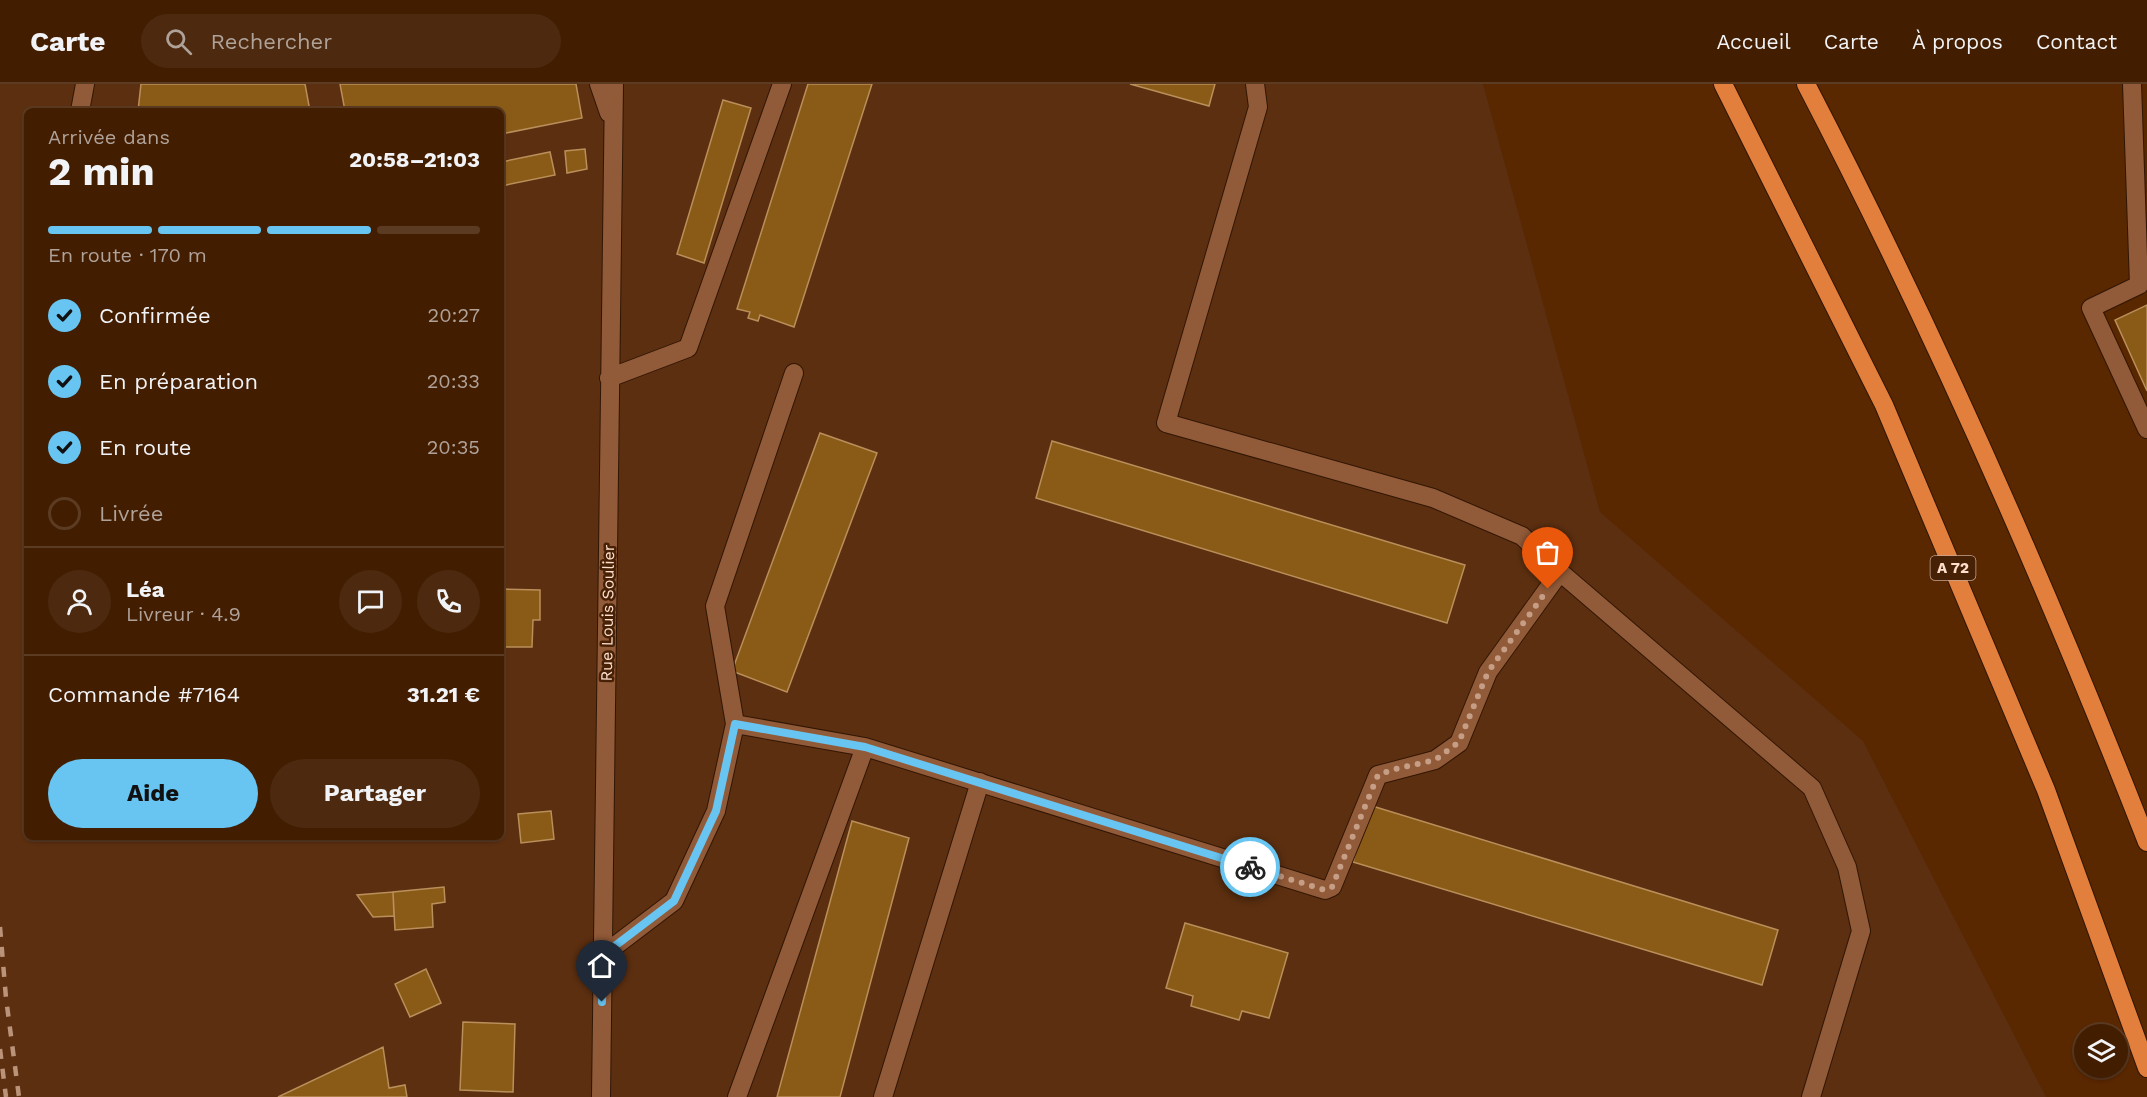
<!DOCTYPE html>
<html lang="fr">
<head>
<meta charset="utf-8">
<style>
  :root { --surface:#431d00; --page:#4d2a0f; --text:#f1f3f6; --muted:#afa299; --line:#5b3b22; --accent:#68c4f0 }
  body { margin:0; font-family:"Work Sans",sans-serif; background:var(--page); color:var(--text); height:100vh; display:flex; flex-direction:column; font-size:22px; white-space:nowrap }
  * { box-sizing:border-box; margin:0 }
  p { font-size:20px; color:var(--muted) }
  .icon { flex:none; width:33px; height:33px; fill:none; stroke:currentColor; stroke-width:2; stroke-linecap:round; stroke-linejoin:round }
  .map { position:relative; flex:1; overflow:hidden }
  .sheet { position:absolute; left:24px; top:24px; width:480px; height:732px; display:flex; flex-direction:column; background:var(--surface); border-radius:9px; box-shadow:0 2px 4px #0004,0 0 0 2px var(--line) }
  .sheet>* { flex:none }
  .fabs { position:absolute; left:2074px; top:940px; display:grid; gap:12px }
  .fabs a { display:grid; place-items:center; width:54px; height:54px; border-radius:50%; background:var(--surface); box-shadow:0 2px 4px #0004,0 0 0 2px var(--line); font-size:30px }
  .pin { position:absolute; display:grid; place-items:center; width:51px; height:51px; color:#fff; margin:-62px -26px; border-radius:50% 50% 50% 0; rotate:-45deg; box-shadow:0 0 6px #0007 }
  .pin .icon { rotate:45deg }
  .courier { position:absolute; display:grid; place-items:center; width:60px; height:60px; margin:-30px; border:4px solid #68c4f0; border-radius:50%; background:#fff; color:#222; box-shadow:0 2px 8px #0007 }
  .headline em { font-style:normal; font-weight:700 }
  .headline div { display:flex; flex-direction:column-reverse }
  .headline { display:flex; align-items:center; justify-content:space-between; height:102px; padding:0 24px }
  h1 { font-size:39px; font-weight:700; line-height:45px }
  .bar { display:grid; grid-template-columns:repeat(4,1fr); gap:9px 6px; align-content:center; height:72px; padding:0 24px }
  .bar i { height:8px; border-radius:4px; background:var(--line) }
  .bar .selected { background:var(--accent) }
  .bar p { grid-column:span 4 }
  .line { display:flex; align-items:center; gap:15px; padding:0 24px; border-top:2px solid var(--line) }
  .line div { flex:1 }
  .round { display:grid; place-items:center; flex:none; width:63px; height:63px; border-radius:32px; background:var(--page) }
  ol { padding:0 24px; list-style:none }
  li { display:flex; align-items:center; gap:18px; height:66px }
  li p { margin-inline-start:auto }
  li .icon { padding:6px; border-radius:50%; background:var(--accent); color:#111; stroke-width:4 }
  li:last-child { color:var(--muted) }
  li i { width:33px; height:33px; border:3px solid var(--line); border-radius:50% }
  .button { display:flex; gap:12px; margin-top:auto; padding:12px 24px }
  .button a { flex:1; height:69px; border-radius:36px; background:var(--accent); color:#111; font-size:24px; font-weight:700; line-height:69px; text-align:center }
  .button a+a { background:var(--page); color:var(--text) }
  header { display:flex; align-items:center; gap:36px; box-sizing:border-box; height:84px; padding:0 30px; background:var(--surface); border-bottom:2px solid var(--line) }
  header strong { font-size:28px }
  nav { display:flex; gap:33px; margin-inline-start:auto; font-size:21px }
  .search { width:420px; height:54px; background:var(--page); display:flex; align-items:center; gap:15px; box-sizing:border-box; padding:0 21px; border-radius:33px; color:var(--muted); font-size:22px }
  .map>svg:first-child { display:block }
</style>
</head>
<body>
<header>
<strong>Carte</strong>
<div class="search"><svg class="icon" aria-label="search" viewBox="0 0 24 24"><circle cx="10" cy="10" r="6"/><path d="M15 15l6 6"/></svg>Rechercher</div>
<nav><a>Accueil</a><a>Carte</a><a>À propos</a><a>Contact</a></nav>
</header>
<div class="map">
<svg width="2147" height="1013" viewBox="0 0 2147 1013">
  <rect width="100%" height="100%" fill="#592700"/>
  <path fill="#5c2f10" fill-rule="evenodd" d="M0 0H1483L1600 428 1863 657 2046 1013H0ZM27 27H501V753H27Z"/>
  <path fill="#895b17" stroke="#ba8f5a" stroke-width="1.5" d="M141 0H305L310 27H138Z
    M340 0H576L582 34 501 50V27H345Z
    M808 0H872L794 243 760 231 758 237 748 234 750 228 737 225Z
    M1130 0H1215L1209 22Z
    M723 16 751 24 704 179 677 170Z
    M585 65 587 85 567 89 565 67Z
    M550 68 555 91 501 102V78Z
    M2147 221V307L2115 236Z
    M820 349 877 369 787 608 732 587Z
    M1052 357 1465 481 1447 539 1036 414Z
    M501 505 540 506V536H533L532 563H501Z
    M1369 721 1778 846 1762 901 1353 778Z
    M551 727 554 755 521 759 518 730Z
    M852 737 909 754 840 1013H777Z
    M444 803 445 818 432 820 433 843 395 846 393 808Z
    M393 808 394 832 373 833 357 811Z
    M1185 839 1288 869 1269 934 1242 927 1239 936 1191 922 1193 912 1166 904Z
    M426 885 441 919 410 933 395 900Z
    M463 938 515 940 513 1008 460 1006Z
    M383 963 389 1004 405 1001 407 1013H278Z"/>
  <g fill="none" stroke-linecap="round" stroke-linejoin="round">
    <defs>
      <path id="service" d="M2132 0 2139 201 2091 224 2147 345
        M883 1013 980 698"/>
      <path id="minor" d="M599 0 609 29
        M1255 0 1258 23 1166 339 1433 414 1522 452 1560 488 1812 704 1847 783 1861 847 1811 1013
        M80 27 85 0
        M609 294 688 264 782 0
        M735 640 865 663 1325 806 1332 803 1378 691 1435 676 1459 659 1488 588 1560 488
        M603 871 674 817 716 727 735 640 715 522 794 289
        M601 1013 614 0
        M737 1013 865 663"/>
      <path id="motorway" d="M1723 0 1884 321 2046 706 2147 984
        M1806 0C1934 246 2046 500 2147 758"/>
    </defs>
    <use href="#service" stroke="#311604" stroke-width="20"/>
    <use href="#minor" stroke="#311604" stroke-width="20"/>
    <use href="#motorway" stroke="#311604" stroke-width="20"/>
    <use href="#service" stroke="#915a38" stroke-width="18"/>
    <use href="#minor" stroke="#915a38" stroke-width="18"/>
    <use href="#motorway" stroke="#e37f3c" stroke-width="18"/>
    <path stroke="#bb9379" stroke-width="4.5" stroke-dasharray="10 10" stroke-linecap="butt" d="M0 843 6 914 19 1013
      M0 965 6 1013"/>
  </g>
  <g fill="none" stroke-linecap="round" stroke-linejoin="round">
    <path stroke="#c59e85" stroke-width="6" stroke-dasharray="0 10.8" d="M1250 783 1325 806 1332 803 1378 691 1395 685 1435 676 1459 658 1488 588 1548 505"/>
    <path stroke="#68c4f0" stroke-width="8" d="M602 918 603 871 674 817 716 727 735 640 865 663 1250 783"/>
  </g>
  <g text-anchor="middle" stroke-width="5" stroke-linejoin="round" paint-order="stroke">
    <rect fill="#472105" stroke="#c8a590" stroke-width="1.5" x="1930.5" y="472" width="45" height="24" rx="4.5"/>
    <g font-size="15" font-weight="bold" fill="#ffdecc">
      <text x="1953" y="489">A 72</text>
    </g>
    <g font-size="16" fill="#ffdecc" stroke="#472105">
      <text transform="translate(607 529) rotate(-89)" y="6">Rue Louis Soulier</text>
    </g>
  </g>
</svg>
<div class="fabs">
<a><svg class="icon" aria-label="layers" viewBox="0 0 24 24"><path d="M12 4l9 5-9 5-9-5zM3 14l9 5 9-5"/></svg></a>
</div>
<div class="pin" style="left:1548px;top:505px;background:#ea580c"><svg class="icon" aria-label="bag" viewBox="0 0 24 24"><path d="M5 8h14l-1 12H6zM9 8a3 3 0 0 1 6 0"/></svg></div>
<div class="pin" style="left:602px;top:918px;background:#1f2937"><svg class="icon" aria-label="home" viewBox="0 0 24 24"><path d="M3 11l9-7 9 7M6 9v11h12V9"/></svg></div>
<div class="courier" style="left:1250px;top:783px"><svg class="icon" aria-label="bike" viewBox="0 0 24 24"><circle cx="6" cy="16" r="4"/><circle cx="18" cy="16" r="4"/><path d="M6 16l4-8h5l3 8M10 8l3 8H6M13 5h3"/></svg></div>
<section class="sheet">
<div class="headline"><div><h1>2 min</h1><p>Arrivée dans</p></div><em>20:58–21:03</em></div>
<div class="bar"><i class="selected"></i><i class="selected"></i><i class="selected"></i><i></i><p>En route · 170 m</p></div>
<ol>
<li><svg class="icon" aria-label="check" viewBox="0 0 24 24"><path d="M5 12l5 5 9-10"/></svg>Confirmée<p>20:27</p></li>
<li><svg class="icon" aria-label="check" viewBox="0 0 24 24"><path d="M5 12l5 5 9-10"/></svg>En préparation<p>20:33</p></li>
<li><svg class="icon" aria-label="check" viewBox="0 0 24 24"><path d="M5 12l5 5 9-10"/></svg>En route<p>20:35</p></li>
<li><i></i>Livrée</li>
</ol>
<div class="line" style="height:108px"><a class="round"><svg class="icon" aria-label="person" viewBox="0 0 24 24"><circle cx="12" cy="8" r="4"/><path d="M4 21q1-7 8-7t8 7"/></svg></a><div><b>Léa</b><p>Livreur · 4.9</p></div><a class="round"><svg class="icon" aria-label="chat" viewBox="0 0 24 24"><path d="M4 5h16v11H9l-5 4z"/></svg></a><a class="round"><svg class="icon" aria-label="phone" viewBox="0 0 24 24"><path d="M5 4h4l2 5-3 2q2 4 5 5l2-3 5 2v4C11 20 4 13 5 4z"/></svg></a></div>
<div class="line" style="height:78px"><div>Commande #7164</div><b>31.21 €</b></div>
<div class="button"><a>Aide</a><a>Partager</a></div>
</section>
</div>
</body>
</html>
